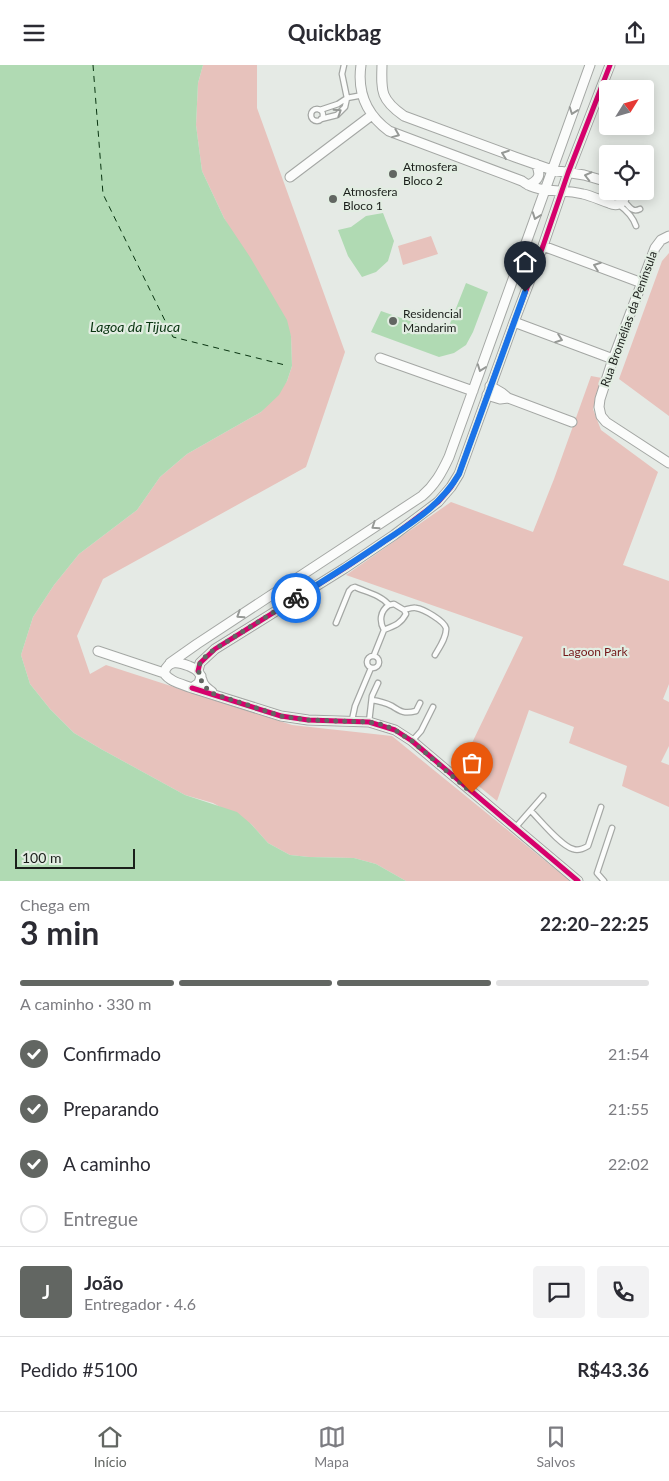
<!DOCTYPE html>
<html lang="pt">
<head>
<meta charset="utf-8">
<style>
  :root { --surface:#fff; --page:#f2f2f3; --text:#2b2b33; --muted:#7c7c81; --line:#e1e1e2; --accent:#626662 }
  body { margin:0; font-family:Lato,sans-serif; background:var(--page); color:var(--text); height:100vh; display:flex; flex-direction:column; font-size:19px; white-space:nowrap }
  * { box-sizing:border-box; margin:0 }
  p { font-size:16px; color:var(--muted) }
  .icon { flex:none; width:28px; height:28px; fill:none; stroke:currentColor; stroke-width:2; stroke-linecap:round; stroke-linejoin:round }
  .map { position:relative; height:816px; overflow:hidden }
  .side { display:flex; flex-direction:column; background:var(--surface); flex:1 }
  .side>* { flex:none }
  .needle { width:32px; rotate:53deg }
  .controls { position:absolute; left:599px; top:15px; display:grid; gap:10px }
  .controls a { display:grid; place-items:center; width:55px; height:55px; border-radius:5px; background:var(--surface); box-shadow:0 2px 12px #0003; font-size:25px }
  .scale { position:absolute; left:15px; bottom:12px; width:120px; box-sizing:border-box; padding-left:5px; border:2px solid #1b1f1b; border-top:0; font-size:14px; line-height:18px; white-space:nowrap; color:#1b1f1b; -webkit-text-stroke:4px #e2ede2; paint-order:stroke }
  .pin { position:absolute; display:grid; place-items:center; width:42px; height:42px; color:#fff; margin:-51px -21px; border-radius:50% 50% 50% 0; rotate:-45deg; box-shadow:0 0 5px #0007 }
  .pin .icon { rotate:45deg }
  .courier { position:absolute; display:grid; place-items:center; width:50px; height:50px; margin:-25px; border:4px solid #1a73e8; border-radius:50%; background:#fff; color:#222; box-shadow:0 1px 6px #0007 }
  .headline em { font-style:normal; font-weight:700 }
  .headline div { display:flex; flex-direction:column-reverse }
  .headline { display:flex; align-items:center; justify-content:space-between; height:85px; padding:0 20px }
  h1 { font-size:32px; font-weight:700; line-height:38px }
  .bar { display:grid; grid-template-columns:repeat(4,1fr); gap:8px 5px; align-content:center; height:60px; padding:0 20px }
  .bar i { height:6px; border-radius:4px; background:var(--line) }
  .bar .current { background:var(--accent) }
  .bar p { grid-column:span 4 }
  .line { display:flex; align-items:center; gap:12px; padding:0 20px; border-top:1px solid var(--line) }
  .line div { flex:1 }
  .round { display:grid; place-items:center; flex:none; width:52px; height:52px; border-radius:5px; background:var(--page) }
  ol { padding:0 20px; list-style:none }
  li { display:flex; align-items:center; gap:15px; height:55px }
  li p { margin-inline-start:auto }
  li .icon { padding:5px; border-radius:50%; background:var(--accent); color:#fff; stroke-width:4 }
  li:last-child { color:var(--muted) }
  li i { width:28px; height:28px; border:2px solid var(--line); border-radius:50% }
  header { display:flex; justify-content:space-between; align-items:center; height:65px; padding:0 20px; background:var(--surface); font-size:22px; font-weight:700 }
  .dock { display:flex; justify-content:space-around; align-items:center; height:70px; border-top:1px solid var(--line); background:var(--surface); font-size:14px; color:var(--muted) }
  .dock a { display:grid; justify-items:center; gap:2px }
  .dock .current { color:var(--accent) }
  .map>svg:first-child { display:block }
</style>
</head>
<body>
<header><svg class="icon" aria-label="menu" viewBox="0 0 24 24"><path d="M4 6h16M4 12h16M4 18h16"/></svg>Quickbag<svg class="icon" aria-label="share" viewBox="0 0 24 24"><path d="M12 15V3M7 8l5-5 5 5M5 13v7h14v-7"/></svg></header>
<div class="map">
<svg width="669" height="816" viewBox="0 0 669 816">
  <rect width="100%" height="100%" fill="#e5eae5"/>
  <path fill="#e7c2bc" d="M203 0H257V43L345 287 306 402 103 514 77 571 90 609 106 600 292 660 392 671 570 816H406L376 799 354 793 309 792 290 790 268 778 251 759 213 738 185 730 101 684 74 668 50 644 30 619 21 590 33 552 54 520 79 489 137 445 160 412 187 389 261 347 287 316 292 301 291 271 224 153 202 106 196 60 198 18Z
    M431 171 438 189 403 200 398 181Z
    M669 188V351L619 314 662 196Z
    M591 311 602 313 593 344 601 365 658 407 623 500 669 516V619L663 634 669 637V681L661 697 669 700V742L622 721 627 701 569 678 574 662 529 645 497 736 459 705 523 572 346 510 451 437 533 467 554 414Z"/>
  <path fill="#b0dab3" d="M0 0H203L198 18 196 60 202 106 224 153 250 192 287 255 291 271 292 301 287 316 279 330 261 347 187 389 160 412 137 445 79 489 54 520 33 552 21 590 30 619 50 644 74 668 101 684 185 730 237 747 251 759 268 778 290 790 309 792 354 793 376 799 406 816H0Z
    M383 148 394 176 388 196 376 207 362 212 348 191 338 165 351 162 366 151Z
    M466 218 488 227 473 267 466 280 454 288 439 292 371 267 381 246 438 266 449 261Z"/>
  <g fill="none" stroke-linecap="round" stroke-linejoin="round">
    <path stroke="#093411" stroke-width="1" stroke-dasharray="6 5" stroke-linecap="butt" d="M93 0 103 129 173 272 285 300"/>
    <defs>
      <path id="service" d="M311 50a6 6 0 1 1 12 0a6 6 0 1 1-12 0Z
        M320 45 338 39 347 33 363 30
        M321 54 337 50 345 42 347 33 342 9 344 0
        M624 136C629 141 632 148 640 144
        M619 140C626 145 633 152 636 161
        M404 545C408 544 413 542 416 543 424 544 444 556 446 563 447 572 439 583 435 590
        M336 558 349 526 352 523 355 522C366 527 381 530 389 540L394 539 404 545
        M384 565C379 556 380 546 389 540
        M374 590 384 565C393 561 400 560 406 549L404 545
        M367 597a6 6 0 1 1 12 0a6 6 0 1 1-12 0Z
        M372 635C379 636 386 638 392 641 401 647 405 649 416 646L420 638
        M352 655 355 641 371 603
        M369 657 372 631 378 618
        M412 676 421 666 433 642
        M531 746C540 755 561 781 573 784 578 786 583 784 588 781L601 742
        M515 763 543 731
        M604 816 597 808 612 763"/>
      <path id="minor" d="M361 0C357 28 367 50 389 66L522 116C540 130 562 123 583 129 592 131 600 135 609 138
        M382 0C381 27 381 35 404 51L515 92 552 105 584 110 608 117
        M290 112 372 50
        M528 120C540 115 541 109 536 99
        M608 122C596 141 627 148 625 126
        M669 171 661 175 655 183 613 294 600 334 599 342 601 351 606 357 669 398
        M543 181 642 218
        M514 257 613 294
        M380 293 473 326
        M490 321 502 328 508 333 572 357
        M487 330 500 334 508 333
        M98 586 164 608
        M170 598 197 579 422 431C435 420 442 407 449 392L590 0
        M198 606 200 598 215 584 345 503 394 470 438 437 451 422 459 409 514 257 543 181 568 108 610 0
        M201 611 199 618 192 623C182 619 170 617 164 608 168 594 179 597 189 601 193 603 197 604 199 608 202 612 200 611 202 615 203 621 208 624 212 627
        M192 623 281 651 308 655 369 657 395 665 412 676 578 816"/>
    </defs>
    <use href="#service" stroke="#a4a7a4" stroke-width="7"/>
    <use href="#minor" stroke="#a4a7a4" stroke-width="11"/>
    <use href="#service" stroke="#fbfcfb" stroke-width="4.5"/>
    <use href="#minor" stroke="#fbfcfb" stroke-width="9"/>
    <defs>
      <path id="cycleway" d="M198 606 200 598 215 584 345 503 394 470 438 437 451 422 459 409 514 257 543 181 568 108 610 0
        M192 623 281 651 308 655 369 657 395 665 412 676 578 816"/>
    </defs>
    <use href="#cycleway" stroke="#e2ede2" stroke-width="8"/>
    <use href="#cycleway" stroke="#d6006c" stroke-width="5"/>
  </g>
  <defs><path id="oneway-chevron" d="M-2-3.5L2.5 0L-2 3.5" fill="none" stroke-width="1.6" stroke-linecap="round" stroke-linejoin="round" transform="scale(1.25)"/></defs>
  <g stroke="#969996">
    <use href="#oneway-chevron" transform="translate(573 46) rotate(110)"/>
    <use href="#oneway-chevron" transform="translate(338 47) rotate(-33)"/>
    <use href="#oneway-chevron" transform="translate(396 69) rotate(22)"/>
    <use href="#oneway-chevron" transform="translate(505 89) rotate(-160)"/>
    <use href="#oneway-chevron" transform="translate(588 111) rotate(-166)"/>
    <use href="#oneway-chevron" transform="translate(536 151) rotate(110)"/>
    <use href="#oneway-chevron" transform="translate(597 201) rotate(-160)"/>
    <use href="#oneway-chevron" transform="translate(559 274) rotate(20)"/>
    <use href="#oneway-chevron" transform="translate(481 303) rotate(110)"/>
    <use href="#oneway-chevron" transform="translate(375 461) rotate(146)"/>
    <use href="#oneway-chevron" transform="translate(240 550) rotate(147)"/>
  </g>
  <g fill="none" stroke-linecap="round" stroke-linejoin="round">
    <path stroke="#626662" stroke-width="5" stroke-dasharray="0 9" d="M296 533 215 584C206 591 199 595 198 606 201 610 200 613 202 617 204 622 210 626 214 629L281 651 308 655 369 657 384 660 395 665 412 676 472 728"/>
    <path stroke="#1a73e8" stroke-width="6" d="M296 533C325 515 354 497 383 477 412 458 441 440 459 409L525 227"/>
  </g>
  <g fill="#626662" stroke="#e2ede2" stroke-width="2">
    <circle cx="393" cy="109" r="5"/>
    <circle cx="333" cy="134" r="5"/>
    <circle cx="393" cy="256" r="5"/>
  </g>
  <g text-anchor="middle" stroke-width="4.5" stroke-linejoin="round" paint-order="stroke">
    <g font-size="12" fill="#1b1f1b" stroke="#e2ede2" text-anchor="start">
      <text x="403" y="106">Atmosfera<tspan x="403" dy="14">Bloco 2</tspan></text>
      <text x="343" y="131">Atmosfera<tspan x="343" dy="14">Bloco 1</tspan></text>
      <text x="403" y="253">Residencial<tspan x="403" dy="14">Mandarim</tspan></text>
    </g>
    <g font-size="12" fill="#1b1f1b" stroke="#e2ede2">
      <text transform="translate(629 254) rotate(-70)" y="4">Rua Bromélias da Península</text>
    </g>
    <g font-size="12" fill="#731819" stroke="#e2ede2">
      <text x="595" y="591">Lagoon Park</text>
    </g>
    <g font-size="14" font-style="italic" fill="#093411" stroke="#e2ede2">
      <text x="135" y="267">Lagoa da Tijuca</text>
    </g>
  </g>
</svg>
<div class="controls">
<a><svg class="needle" viewBox="-14 -14 28 28"><path d="M0-13l5 13h-10z" fill="#e53935"/><path d="M0 13l5-13h-10z" fill="#7c7c81"/></svg></a>
<a><svg class="icon" aria-label="locate" viewBox="0 0 24 24"><circle cx="12" cy="12" r="6"/><path d="M12 2v4M12 18v4M2 12h4M18 12h4"/></svg></a>
</div>
<div class="scale">100 m</div>
<div class="pin" style="left:472px;top:728px;background:#ea580c"><svg class="icon" aria-label="bag" viewBox="0 0 24 24"><path d="M5 8h14l-1 12H6zM9 8a3 3 0 0 1 6 0"/></svg></div>
<div class="pin" style="left:525px;top:227px;background:#1f2937"><svg class="icon" aria-label="home" viewBox="0 0 24 24"><path d="M3 11l9-7 9 7M6 9v11h12V9"/></svg></div>
<div class="courier" style="left:296px;top:533px"><svg class="icon" aria-label="bike" viewBox="0 0 24 24"><circle cx="6" cy="16" r="4"/><circle cx="18" cy="16" r="4"/><path d="M6 16l4-8h5l3 8M10 8l3 8H6M13 5h3"/></svg></div>
</div>
<section class="side">
<div class="headline"><div><h1>3 min</h1><p>Chega em</p></div><em>22:20–22:25</em></div>
<div class="bar"><i class="current"></i><i class="current"></i><i class="current"></i><i></i><p>A caminho · 330 m</p></div>
<ol>
<li><svg class="icon" aria-label="check" viewBox="0 0 24 24"><path d="M5 12l5 5 9-10"/></svg>Confirmado<p>21:54</p></li>
<li><svg class="icon" aria-label="check" viewBox="0 0 24 24"><path d="M5 12l5 5 9-10"/></svg>Preparando<p>21:55</p></li>
<li><svg class="icon" aria-label="check" viewBox="0 0 24 24"><path d="M5 12l5 5 9-10"/></svg>A caminho<p>22:02</p></li>
<li><i></i>Entregue</li>
</ol>
<div class="line" style="height:90px"><b class="round" style="background:var(--accent);color:#fff">J</b><div><b>João</b><p>Entregador · 4.6</p></div><a class="round"><svg class="icon" aria-label="chat" viewBox="0 0 24 24"><path d="M4 5h16v11H9l-5 4z"/></svg></a><a class="round"><svg class="icon" aria-label="phone" viewBox="0 0 24 24"><path d="M5 4h4l2 5-3 2q2 4 5 5l2-3 5 2v4C11 20 4 13 5 4z"/></svg></a></div>
<div class="line" style="height:65px"><div>Pedido #5100</div><b>R$43.36</b></div>
</section>
<nav class="dock">
<a class="current"><svg class="icon" aria-label="home" viewBox="0 0 24 24"><path d="M3 11l9-7 9 7M6 9v11h12V9"/></svg>Início</a>
<a><svg class="icon" aria-label="map" viewBox="0 0 24 24"><path d="M3 6l6-2 6 2 6-2v14l-6 2-6-2-6 2zM9 4v14M15 6v14"/></svg>Mapa</a>
<a><svg class="icon" aria-label="saved" viewBox="0 0 24 24"><path d="M7 4h10v16l-5-4-5 4z"/></svg>Salvos</a>
</nav>
</body>
</html>
